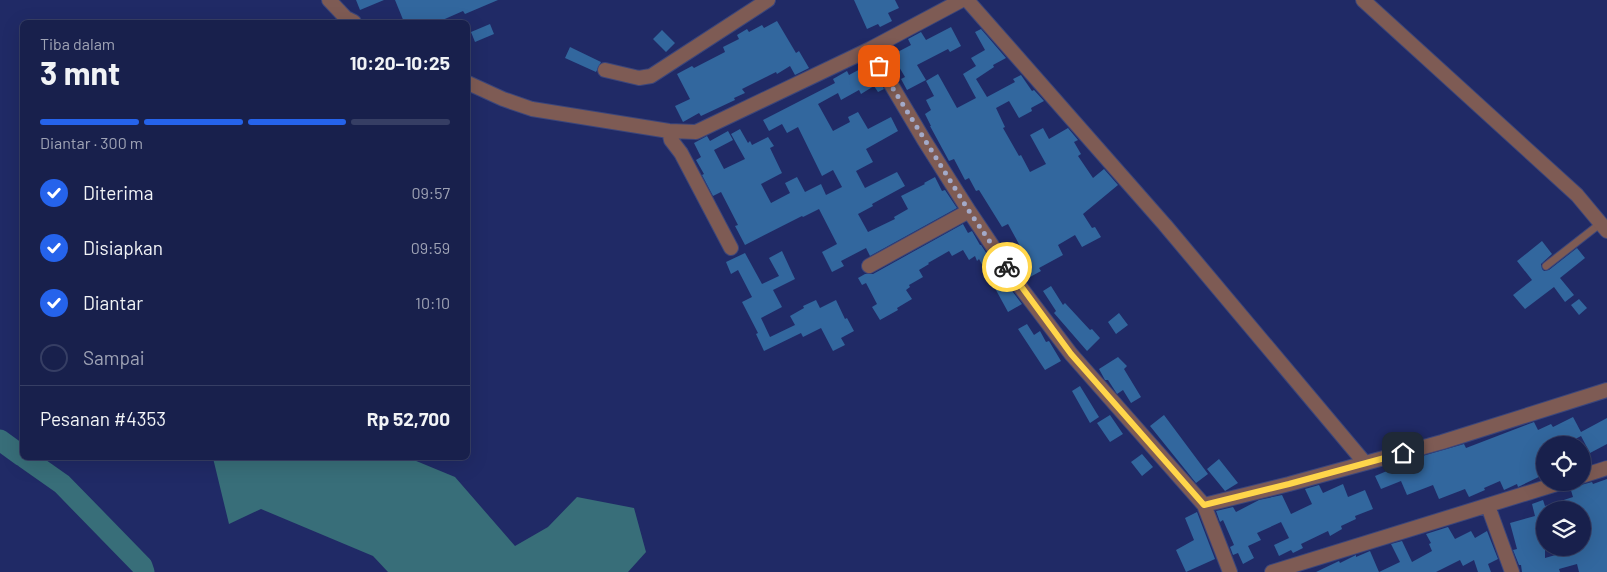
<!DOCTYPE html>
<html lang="id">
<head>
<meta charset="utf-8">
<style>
  :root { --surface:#18204c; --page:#252d56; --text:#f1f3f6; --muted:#9fa3b5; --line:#363e64; --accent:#2563eb }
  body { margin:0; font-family:Barlow,sans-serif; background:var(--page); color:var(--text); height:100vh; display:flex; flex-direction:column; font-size:19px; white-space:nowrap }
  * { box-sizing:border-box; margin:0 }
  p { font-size:16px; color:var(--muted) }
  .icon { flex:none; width:28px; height:28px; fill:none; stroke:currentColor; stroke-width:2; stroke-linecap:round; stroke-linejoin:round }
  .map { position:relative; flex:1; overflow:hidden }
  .side { position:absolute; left:20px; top:20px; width:450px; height:440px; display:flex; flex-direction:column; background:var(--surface); border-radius:8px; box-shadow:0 5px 20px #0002,0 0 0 1px var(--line) }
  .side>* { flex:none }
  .fabs { position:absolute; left:1536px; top:436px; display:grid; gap:10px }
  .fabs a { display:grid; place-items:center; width:55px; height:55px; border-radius:50%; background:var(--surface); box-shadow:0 5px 20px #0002,0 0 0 1px var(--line); font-size:25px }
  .pin { position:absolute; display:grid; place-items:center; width:42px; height:42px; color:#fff; margin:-21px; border-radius:10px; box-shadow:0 2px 8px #0006 }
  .courier { position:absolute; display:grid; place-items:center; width:50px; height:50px; margin:-25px; border:4px solid #ffd54a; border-radius:50%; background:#fff; color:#222; box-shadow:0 1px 6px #0007 }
  .overview em { font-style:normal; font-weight:700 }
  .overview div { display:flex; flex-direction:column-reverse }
  .overview { display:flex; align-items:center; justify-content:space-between; height:85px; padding:0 20px }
  h1 { font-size:32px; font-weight:700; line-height:38px }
  .bar { display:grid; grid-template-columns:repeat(4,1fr); gap:8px 5px; align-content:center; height:60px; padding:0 20px }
  .bar i { height:6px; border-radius:4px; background:var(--line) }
  .bar .active { background:var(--accent) }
  .bar p { grid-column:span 4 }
  .line { display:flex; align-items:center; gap:12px; padding:0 20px; border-top:1px solid var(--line) }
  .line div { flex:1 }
  ol { padding:0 20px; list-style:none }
  li { display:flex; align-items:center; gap:15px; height:55px }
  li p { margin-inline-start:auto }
  li .icon { padding:5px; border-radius:50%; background:var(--accent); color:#fff; stroke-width:4 }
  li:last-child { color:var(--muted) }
  li i { width:28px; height:28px; border:2px solid var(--line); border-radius:50% }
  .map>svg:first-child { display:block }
</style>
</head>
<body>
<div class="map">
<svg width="1607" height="572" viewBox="0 0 1607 572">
  <rect width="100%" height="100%" fill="#202a66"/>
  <path fill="#386e79" d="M213 458H409L455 477 515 546 548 527 577 497 634 508 646 552 628 572H388L373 556 261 509 229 524Z"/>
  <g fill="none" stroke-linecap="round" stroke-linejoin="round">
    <path stroke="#386e79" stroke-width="21" d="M0 440 22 456
      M25 458 62 484 142 566 144 572"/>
  </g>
  <path fill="#32679e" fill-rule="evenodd" d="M356 0H384L360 10Z
    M395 0H498L465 14 463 11 438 22H404Z
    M854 0H895L899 8 888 13 892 21 880 27 878 24 867 29Z
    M777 21 796 53 799 51 809 68 795 75 790 66 777 74 776 72 742 89 745 93 734 98 735 100 701 116 699 113 683 122 675 106 690 99 677 74 692 66 694 68 725 52 723 47 739 39 737 35 747 29 749 32 762 25 764 28Z
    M490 24 494 34 475 42 471 32Z
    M951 27 961 46 950 52 948 49 917 65 926 80 907 90 901 79 905 77 892 55 911 45 908 39 921 32 926 40Z
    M981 29 1006 58 993 65 994 67 976 79 987 97 1015 82 1013 79 1021 75 1032 91 1034 90 1044 101 1031 108 1032 111 1019 118 1009 101 996 108 1005 127 1003 128 1019 156 1021 155 1030 172 1046 164 1030 135 1043 128 1049 139 1068 128 1078 140 1074 142 1081 154 1078 156 1093 178 1104 169 1118 185 1083 214 1092 228 1095 227 1101 237 1082 247 1075 235 1058 245 1063 255 1039 268 1041 271 1030 277 1025 268 1022 269 1010 251 1020 246 1008 224 1002 227 979 190 976 191 969 178 965 180 954 159 949 161 930 126H931L925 114 931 110 926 100 934 96 926 81 938 74 957 108 976 98 963 74 976 66 971 58 985 50 975 32Z
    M662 30 675 43 666 52 653 39Z
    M570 47 601 62 596 72 565 58Z
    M866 66 871 74 874 73 884 89 878 92 874 86 861 94 859 90 841 100 838 93 818 104 833 131 850 122 848 117 858 112 868 129 891 117 898 131 866 149 873 162 856 171 865 188 897 172 905 186 872 204 873 206 858 214 868 232 895 219 894 217 908 209 901 196 925 184 924 183 935 177 942 191 945 190 957 208 870 256 866 248 841 261 844 266 832 272 822 252 837 244 819 209 803 217 802 216 745 245 735 226 738 225 721 192 713 196 702 175 704 174 696 160 701 157 694 143 707 136 710 141 728 131 733 140 714 150 724 169 745 159 731 134 740 129 748 143 750 141 752 145 768 137 774 146 770 148 782 173 761 184 771 203 790 193 785 183 797 177 805 192 821 184 826 195 842 187 833 170 822 176 798 127 787 133 782 124 769 131 763 120 835 83 833 79 847 71 849 75Z
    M963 224 968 233 972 231 980 245H981L1009 287 1022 304 1008 312 979 259 977 261 975 256 969 260 963 250 952 256 949 251 928 263 929 264 919 270 923 277 909 285 910 287 906 290 912 299 897 308 898 310 880 320 872 307 877 304 866 283 862 285 858 278 865 274H873Z
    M1542 241 1552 254 1541 264 1542 269 1544 271 1549 270 1577 248 1585 258 1560 278 1574 295 1565 302 1554 287 1525 309 1513 295 1532 280 1517 261Z
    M782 251 795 279 773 290 782 307 761 318 770 337 795 325 790 316 804 308 803 306 816 300 820 308 836 300 845 319 847 318 854 331 841 338 845 345 833 351 821 328 803 337 801 333 764 351 756 334 758 333 742 302 752 297 738 270 731 274 726 262 745 253 762 284 779 276 769 258Z
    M1051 286 1063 305 1065 303 1090 330 1092 329 1100 338 1087 351 1054 313 1056 311 1043 291Z
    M1579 299 1587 308 1579 315 1571 305Z
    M1119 313 1128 325 1116 334 1108 322Z
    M1027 324 1034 335 1040 331 1046 342 1049 341 1061 361 1045 370 1018 329Z
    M1118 357 1127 366 1124 369 1141 397 1131 403 1123 390 1117 394 1108 380H1105L1099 369Z
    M1080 386 1099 417 1090 423 1072 391Z
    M1110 415 1123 434 1110 442 1097 423Z
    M1164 415 1208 474 1196 483 1150 426Z
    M1573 417 1581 432 1607 418V444L1590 453 1581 436 1564 445H1545V474L1518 487 1517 484 1504 490 1500 481 1484 488 1485 490 1469 497 1465 489 1439 499 1433 485 1407 495 1401 481 1381 489 1375 476 1406 463 1405 461 1464 444 1466 448 1534 422 1538 430 1551 424 1553 427Z
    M1142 454 1153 467 1142 476 1131 462Z
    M1219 459 1238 483 1225 491 1207 469Z
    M1607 479V572H1579L1577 564 1559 569 1560 572H1522L1521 565H1519L1513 550 1517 549 1510 523 1535 516 1532 504 1543 500 1545 506 1573 497 1570 487 1572 482 1581 485 1592 482 1593 484ZM1545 510H1582V548H1564L1566 552 1545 558Z
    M1343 484 1348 497 1365 490 1373 509 1355 516 1356 519 1341 526 1342 529 1330 536 1328 531 1301 544 1303 548 1293 553 1291 550 1279 556 1274 545 1289 538 1281 522 1257 533 1261 540 1248 546 1254 558 1243 564 1238 553 1233 555 1230 547 1234 545 1223 520 1220 522 1216 511 1233 507 1236 512 1259 500 1282 495 1291 514 1312 504 1305 489 1319 485 1323 493Z
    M1197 512 1215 559 1186 572 1176 550 1194 540 1185 518Z
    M1448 527 1455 539 1471 531 1475 538 1487 531 1498 559 1488 564 1491 572H1478L1474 560 1463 566 1460 560 1436 572H1316L1339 561 1340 563 1356 555V557L1370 551 1379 572 1400 562 1391 544 1402 541 1412 562 1432 551 1429 544 1431 543 1426 534Z"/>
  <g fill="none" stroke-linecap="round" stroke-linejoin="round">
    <defs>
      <path id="service" d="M1546 266 1601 223"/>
      <path id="minor" d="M329 0 346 18 354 22
        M967 0 1165 225 1365 463
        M1363 0 1577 195 1607 231
        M870 49 924 140 969 211 1018 284 1071 354 1204 505 1230 572
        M605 70 639 78 651 76 768 0
        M468 83 503 99 532 109 669 131 696 132 870 49 962 0
        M669 131 671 140 681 153 731 248
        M869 266 969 211
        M1582 476 1607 468
        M1204 505 1289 484 1442 442 1607 390
        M1488 506 1512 572
        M1272 572 1563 482"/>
    </defs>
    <use href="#service" stroke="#3c467b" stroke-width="9"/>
    <use href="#minor" stroke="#3c467b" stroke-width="16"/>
    <use href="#service" stroke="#7e5b54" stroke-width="7"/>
    <use href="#minor" stroke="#7e5b54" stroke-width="14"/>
  </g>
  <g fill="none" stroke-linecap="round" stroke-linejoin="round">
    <path stroke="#a3aac9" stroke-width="5" stroke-dasharray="0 9" d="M879 66 969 211 1007 267"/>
    <path stroke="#ffd54a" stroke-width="6" d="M1007 267 1071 354 1204 505 1289 484 1403 453"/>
  </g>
</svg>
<div class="fabs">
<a><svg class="icon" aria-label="locate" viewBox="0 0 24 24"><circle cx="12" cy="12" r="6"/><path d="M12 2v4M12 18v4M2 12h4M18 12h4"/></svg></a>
<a><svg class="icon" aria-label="layers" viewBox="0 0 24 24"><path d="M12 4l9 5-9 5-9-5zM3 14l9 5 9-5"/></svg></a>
</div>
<div class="pin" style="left:879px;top:66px;background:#ea580c"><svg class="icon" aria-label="bag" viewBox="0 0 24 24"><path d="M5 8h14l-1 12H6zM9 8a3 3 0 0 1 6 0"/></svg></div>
<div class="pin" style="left:1403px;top:453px;background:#1f2937"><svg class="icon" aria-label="home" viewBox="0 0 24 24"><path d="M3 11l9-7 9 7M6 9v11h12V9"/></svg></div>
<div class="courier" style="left:1007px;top:267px"><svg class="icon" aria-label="bike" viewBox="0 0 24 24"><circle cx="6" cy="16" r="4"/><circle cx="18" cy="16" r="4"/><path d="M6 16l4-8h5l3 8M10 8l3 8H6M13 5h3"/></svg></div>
<section class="side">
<div class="overview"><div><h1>3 mnt</h1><p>Tiba dalam</p></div><em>10:20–10:25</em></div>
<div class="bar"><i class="active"></i><i class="active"></i><i class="active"></i><i></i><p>Diantar · 300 m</p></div>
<ol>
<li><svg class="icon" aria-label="check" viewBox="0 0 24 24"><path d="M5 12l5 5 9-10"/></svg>Diterima<p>09:57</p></li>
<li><svg class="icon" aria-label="check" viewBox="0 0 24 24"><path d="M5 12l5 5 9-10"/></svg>Disiapkan<p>09:59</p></li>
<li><svg class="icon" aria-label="check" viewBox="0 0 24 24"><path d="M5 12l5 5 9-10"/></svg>Diantar<p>10:10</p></li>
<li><i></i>Sampai</li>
</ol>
<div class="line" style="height:65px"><div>Pesanan #4353</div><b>Rp 52,700</b></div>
</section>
</div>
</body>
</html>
